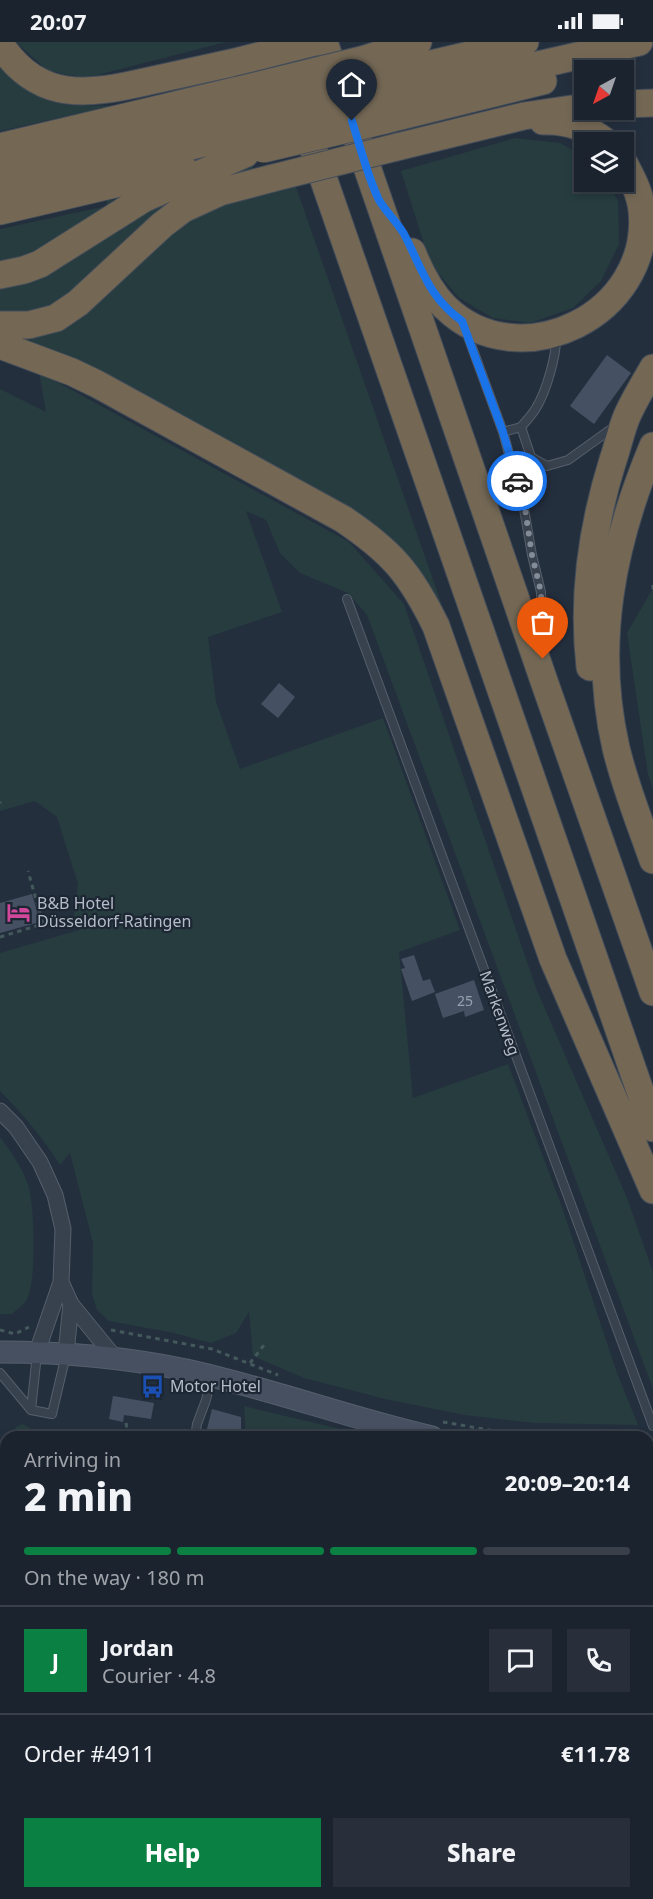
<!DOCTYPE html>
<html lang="en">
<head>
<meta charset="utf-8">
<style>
  :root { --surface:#1b232e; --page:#282f3a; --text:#f1f3f6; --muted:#a0a4aa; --line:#39404a; --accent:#0b8043 }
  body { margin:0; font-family:"Noto Sans",sans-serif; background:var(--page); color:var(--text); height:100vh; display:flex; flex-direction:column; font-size:22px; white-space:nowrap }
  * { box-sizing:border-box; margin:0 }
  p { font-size:20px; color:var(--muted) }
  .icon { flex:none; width:33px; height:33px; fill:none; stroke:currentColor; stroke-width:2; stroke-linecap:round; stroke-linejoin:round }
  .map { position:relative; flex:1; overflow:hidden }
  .drawer { position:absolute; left:0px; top:1389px; width:654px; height:468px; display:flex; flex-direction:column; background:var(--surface); border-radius:18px 18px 0 0; box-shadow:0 3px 9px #0003,0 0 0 2px var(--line) }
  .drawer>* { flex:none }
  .needle { width:39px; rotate:220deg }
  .tools { position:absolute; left:574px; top:18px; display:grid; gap:12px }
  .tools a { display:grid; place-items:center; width:60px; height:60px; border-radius:0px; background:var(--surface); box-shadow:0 3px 9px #0003,0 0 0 2px var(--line); font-size:30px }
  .pin { position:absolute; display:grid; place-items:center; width:51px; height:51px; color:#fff; margin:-62px -26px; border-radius:50% 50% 50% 0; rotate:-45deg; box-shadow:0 0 6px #0007 }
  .pin .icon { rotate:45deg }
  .courier { position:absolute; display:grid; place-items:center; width:60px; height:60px; margin:-30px; border:4px solid #1a73e8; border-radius:50%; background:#fff; color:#222; box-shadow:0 2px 8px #0007 }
  .summary em { font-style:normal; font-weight:800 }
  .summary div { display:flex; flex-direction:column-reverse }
  .summary { display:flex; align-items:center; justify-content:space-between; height:102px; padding:0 24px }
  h1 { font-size:39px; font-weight:800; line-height:45px }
  .bar { display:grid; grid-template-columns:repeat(4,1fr); gap:9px 6px; align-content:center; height:72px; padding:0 24px }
  .bar i { height:8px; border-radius:4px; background:var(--line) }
  .bar .active { background:var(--accent) }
  .bar p { grid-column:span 4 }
  .line { display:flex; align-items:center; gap:15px; padding:0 24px; border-top:2px solid var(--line) }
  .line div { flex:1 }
  .round { display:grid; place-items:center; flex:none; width:63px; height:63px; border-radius:0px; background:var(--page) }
  .button { display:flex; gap:12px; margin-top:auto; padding:12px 24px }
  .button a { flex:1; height:69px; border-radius:0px; background:var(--accent); color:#fff; font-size:24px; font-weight:800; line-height:69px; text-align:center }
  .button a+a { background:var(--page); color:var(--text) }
  .status { display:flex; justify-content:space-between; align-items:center; height:42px; padding:0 30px; background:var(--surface); direction:ltr }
  .status svg { height:16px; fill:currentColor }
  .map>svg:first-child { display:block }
</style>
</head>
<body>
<div class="status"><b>20:07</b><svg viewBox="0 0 49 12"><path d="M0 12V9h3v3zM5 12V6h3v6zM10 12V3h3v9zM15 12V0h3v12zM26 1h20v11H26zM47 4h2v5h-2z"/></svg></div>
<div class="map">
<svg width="653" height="1857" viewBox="0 0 653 1857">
  <rect width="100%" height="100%" fill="#242f3e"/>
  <path fill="#263c3f" d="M16 0H226L86 36 48 29Z
    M0 19 23 44 66 63 112 64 0 89Z
    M515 96 560 101 585 115V140H606L618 158 619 202 601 239 573 266 530 281 493 276 459 256 430 221 401 129Z
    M252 123 256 132 93 236 48 268 0 273V244L215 133Z
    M296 145 541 847 580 949 409 525 29 301 33 293 195 171 261 149 263 153Z
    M123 157 124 165 0 228V187L107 164V158Z
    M39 330 349 500 404 562 536 946 627 1156 653 1230V1347L367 573 348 551 300 531 280 511 266 478 246 469 282 570 208 595 216 660 240 727 383 676 460 888 399 910 413 1056 508 1022 562 1165 617 1331 638 1383 535 1381 464 1373 385 1357 304 1336 253 1314 249 1270 236 1291 211 1301 174 1291 109 1279 97 1268 92 1251 93 1201 70 1111 60 1123C42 1095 23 1072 0 1049V911L79 888 74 872 78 842 57 775 35 759 0 769V347L46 370Z
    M653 546V747L648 733 627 591Z
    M0 1095C11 1110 22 1125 28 1143 35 1162 36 1238 28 1255 26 1262 17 1267 12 1272H0Z
    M244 1364 340 1387V1395H246Z
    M22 1382 48 1395H13L16 1385Z
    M653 1423V1590L648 1589V1424Z
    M0 1650 6 1654V1803L0 1802Z
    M648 1788 653 1790V1857H563L564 1851H648Z
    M277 1851H473L471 1857H292Z"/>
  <path fill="#394c67" d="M499 1851H538L536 1857H497Z"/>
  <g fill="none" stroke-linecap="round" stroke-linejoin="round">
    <path stroke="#394c67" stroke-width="4.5" d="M0 1754 6 1755
      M351 1851 362 1857"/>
  </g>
  <path fill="#455162" d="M607 313 631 331 594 382 570 364Z
    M279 641 295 655 278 676 261 662Z
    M32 852 40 880 0 891V861Z
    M414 913 423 939 430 937 435 950 412 959 401 927 405 926 401 917Z
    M474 938 484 968 465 975 464 969 443 976 435 952Z
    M113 1354 154 1361 151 1377 124 1373 123 1380 109 1377Z
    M212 1367 241 1375V1395H222L206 1391Z"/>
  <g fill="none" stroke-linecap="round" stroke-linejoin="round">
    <defs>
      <path id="lane" d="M466 289 503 390 524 467 532 513 541 550 542 601
        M556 294C557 313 546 350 536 366 532 373 526 379 521 385L531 415 547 424 568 418 614 385
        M503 390 521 385
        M347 557 653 1384
        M0 1331 31 1368 52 1372 66 1313
        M31 1368 37 1312
        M195 1395 197 1382 206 1358 211 1336"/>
      <path id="street" d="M0 1069 16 1085 40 1120 55 1153 63 1187 61 1240 37 1310
        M61 1240 71 1262 66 1311
        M71 1262 115 1316"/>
      <path id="secondary" d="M0 1310C62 1310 124 1315 186 1328 269 1346 349 1376 432 1395
        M648 1412H653"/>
      <path id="highway" d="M276 0 653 1086
        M324 0 544 639 653 950
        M0 2C39 61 88 53 149 39 176 33 204 27 231 21
        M365 17 418 0
        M371 36 525 0
        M379 59 639 0
        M624 62 653 61
        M385 78 543 39
        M543 79C567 78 587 85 606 100
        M0 105 243 47
        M397 105 524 74 585 65
        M0 124 249 65
        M0 150 258 88
        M0 169 183 126
        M412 210C420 230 430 250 445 265 520 338 653 272 642 168 640 151 632 136 624 121
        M0 233 24 228 40 222 143 157 245 112
        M0 283H29L56 276 78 261 162 183 183 167 220 150 273 136
        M0 303 72 330 97 342 343 477C392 510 410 531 436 584L553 917 653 1148
        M653 404C612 502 592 601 616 706 625 744 640 781 653 818
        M590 625C582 555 592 485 613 418 618 404 621 388 627 374 634 358 644 342 653 326"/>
    </defs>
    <use href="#lane" stroke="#565f6c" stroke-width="10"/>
    <use href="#street" stroke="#565f6c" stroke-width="17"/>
    <use href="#secondary" stroke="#565f6c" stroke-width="23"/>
    <use href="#highway" stroke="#434c59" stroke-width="29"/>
    <path stroke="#44595c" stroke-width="3" stroke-dasharray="4.5 4.5" stroke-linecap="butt" d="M653 543V550
      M0 761 1 760
      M0 895 43 882 28 829
      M0 1288 15 1292 29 1285
      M111 1288 212 1307 278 1333
      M250 1321 264 1303
      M443 1380 489 1388 561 1395
      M126 1381 128 1393 150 1391V1395
      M0 1643 6 1646
      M490 1857 492 1851"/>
    <use href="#lane" stroke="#38414e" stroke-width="8"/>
    <use href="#street" stroke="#38414e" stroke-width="15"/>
    <use href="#secondary" stroke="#465061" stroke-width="21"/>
    <use href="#highway" stroke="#746855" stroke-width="27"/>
    <defs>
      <path id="highway-bridge" d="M231 21 315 0
        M243 47 365 17
        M249 65 371 36
        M258 88 379 59
        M263 107 385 78
        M273 136 397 105"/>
    </defs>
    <use href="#highway-bridge" stroke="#434c59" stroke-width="29" stroke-linecap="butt"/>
    <use href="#highway-bridge" stroke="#746855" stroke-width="27"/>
  </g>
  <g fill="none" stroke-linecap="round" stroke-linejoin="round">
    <path stroke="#828b98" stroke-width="6" stroke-dasharray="0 10.8" d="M517 439 525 467 532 513 541 550 543 617"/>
    <path stroke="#1a73e8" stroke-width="8" d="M352 79C360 104 368 136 379 158 386 170 397 180 404 192 422 226 428 255 462 279L503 390 517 439"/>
  </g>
  <defs>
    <symbol id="hotel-bare" viewBox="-9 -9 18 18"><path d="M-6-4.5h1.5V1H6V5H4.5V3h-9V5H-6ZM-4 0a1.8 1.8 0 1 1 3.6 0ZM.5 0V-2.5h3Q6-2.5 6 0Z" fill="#d1479c" stroke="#1d2633" stroke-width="2.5" paint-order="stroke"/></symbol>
    <symbol id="bus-bare" viewBox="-9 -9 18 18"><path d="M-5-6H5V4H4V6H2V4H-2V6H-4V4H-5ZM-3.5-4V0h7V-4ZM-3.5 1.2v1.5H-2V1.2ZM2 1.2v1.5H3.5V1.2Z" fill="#1a4fb4" stroke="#1d2633" stroke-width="2.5" paint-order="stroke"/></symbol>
  </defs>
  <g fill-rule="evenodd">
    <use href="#hotel-bare" x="2" y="854" width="33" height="33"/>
    <use href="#bus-bare" x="136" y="1328" width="33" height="33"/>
  </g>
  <g text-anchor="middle" stroke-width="4.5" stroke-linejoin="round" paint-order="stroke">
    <g font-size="14" fill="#98a1af">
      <text x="465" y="964">25</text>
    </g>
    <g font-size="16" fill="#b4bcc9" stroke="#1d2633" text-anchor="start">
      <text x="37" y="867">B&amp;B Hotel<tspan x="37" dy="18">Düsseldorf-Ratingen</tspan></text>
      <text x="170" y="1350">Motor Hotel</text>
    </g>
    <g font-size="16" fill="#b4bcc9" stroke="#1d2633">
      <text transform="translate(500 971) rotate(70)" y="6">Markenweg</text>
    </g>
  </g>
</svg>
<div class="tools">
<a><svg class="needle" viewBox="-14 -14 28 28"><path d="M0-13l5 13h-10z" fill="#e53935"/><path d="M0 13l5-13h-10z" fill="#a0a4aa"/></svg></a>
<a><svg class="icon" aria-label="layers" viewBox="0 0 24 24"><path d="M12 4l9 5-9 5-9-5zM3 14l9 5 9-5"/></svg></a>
</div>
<div class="pin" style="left:543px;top:617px;background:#ea580c"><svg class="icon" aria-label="bag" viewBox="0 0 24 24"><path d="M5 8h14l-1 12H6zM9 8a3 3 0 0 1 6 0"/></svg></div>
<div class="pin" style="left:352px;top:79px;background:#1f2937"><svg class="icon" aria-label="home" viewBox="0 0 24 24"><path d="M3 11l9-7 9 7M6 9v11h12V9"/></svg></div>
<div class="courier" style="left:517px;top:439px"><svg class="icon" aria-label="car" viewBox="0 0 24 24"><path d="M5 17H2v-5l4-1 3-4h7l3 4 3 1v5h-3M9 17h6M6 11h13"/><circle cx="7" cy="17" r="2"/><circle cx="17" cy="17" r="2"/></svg></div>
<section class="drawer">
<div class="summary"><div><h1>2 min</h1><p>Arriving in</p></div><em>20:09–20:14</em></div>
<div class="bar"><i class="active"></i><i class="active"></i><i class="active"></i><i></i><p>On the way · 180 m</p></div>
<div class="line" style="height:108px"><b class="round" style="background:var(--accent);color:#fff">J</b><div><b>Jordan</b><p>Courier · 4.8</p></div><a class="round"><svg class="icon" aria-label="chat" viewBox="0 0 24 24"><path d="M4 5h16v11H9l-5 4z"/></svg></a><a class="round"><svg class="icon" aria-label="phone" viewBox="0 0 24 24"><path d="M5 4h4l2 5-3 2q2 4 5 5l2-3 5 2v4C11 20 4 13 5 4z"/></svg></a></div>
<div class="line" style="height:78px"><div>Order #4911</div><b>€11.78</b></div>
<div class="button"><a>Help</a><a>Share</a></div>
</section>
</div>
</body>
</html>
